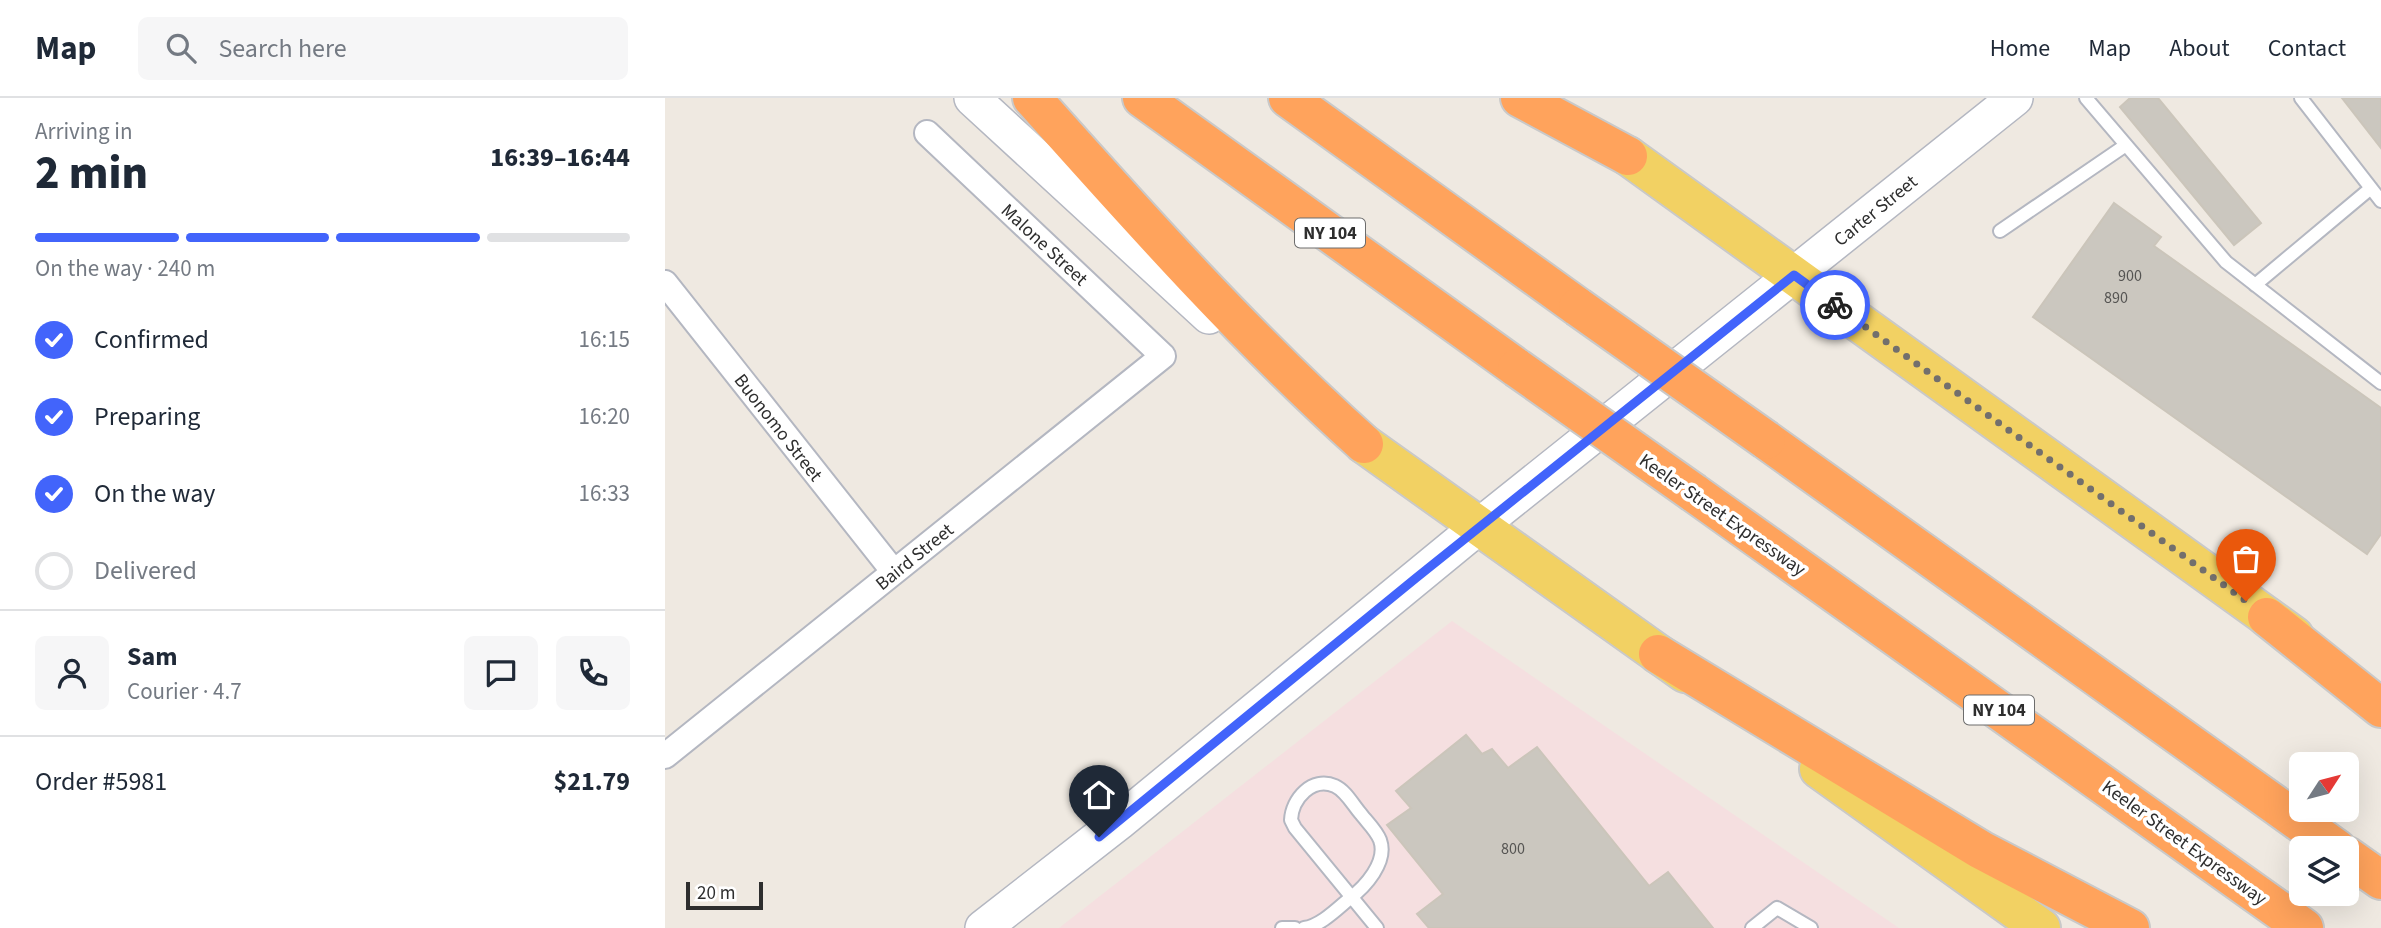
<!DOCTYPE html>
<html lang="en">
<head>
<meta charset="utf-8">
<style>
  :root { --surface:#fff; --page:#f6f6f7; --text:#1f2937; --muted:#747a83; --line:#e0e1e3; --accent:#4264fb }
  body { margin:0; font-family:"Source Sans 3",sans-serif; background:var(--page); color:var(--text); height:100vh; display:flex; flex-direction:column; font-size:26px; white-space:nowrap }
  * { box-sizing:border-box; margin:0 }
  p { font-size:23px; color:var(--muted) }
  .icon { flex:none; width:38px; height:38px; fill:none; stroke:currentColor; stroke-width:2; stroke-linecap:round; stroke-linejoin:round }
  .map { position:relative; flex:1; overflow:hidden }
  .drawer { display:flex; flex-direction:column; background:var(--surface); width:665px }
  .drawer>* { flex:none }
  .needle { width:46px; rotate:54deg }
  .controls { position:absolute; left:1624px; top:654px; display:grid; gap:14px }
  .controls a { display:grid; place-items:center; width:70px; height:70px; border-radius:10px; background:var(--surface); box-shadow:0 7px 28px #0002; font-size:35px }
  .scale { position:absolute; left:21px; bottom:18px; width:77px; box-sizing:border-box; padding-left:7px; border:4px solid #2e2e2e; border-top:0; font-size:19px; line-height:24px; white-space:nowrap; color:#2e2e2e; -webkit-text-stroke:5px #fff; paint-order:stroke }
  .pin { position:absolute; display:grid; place-items:center; width:60px; height:60px; color:#fff; margin:-72px -30px; border-radius:50% 50% 50% 0; rotate:-45deg; box-shadow:0 0 7px #0007 }
  .pin .icon { rotate:45deg }
  .courier { position:absolute; display:grid; place-items:center; width:70px; height:70px; margin:-35px; border:5px solid #4264fb; border-radius:50%; background:#fff; color:#222; box-shadow:0 2px 9px #0007 }
  .summary em { font-style:normal; font-weight:800 }
  .summary div { display:flex; flex-direction:column-reverse }
  .summary { display:flex; align-items:center; justify-content:space-between; height:119px; padding:0 35px }
  h1 { font-size:46px; font-weight:800; line-height:52px }
  .bar { display:grid; grid-template-columns:repeat(4,1fr); gap:10px 7px; align-content:center; height:84px; padding:0 35px }
  .bar i { height:9px; border-radius:5px; background:var(--line) }
  .bar .selected { background:var(--accent) }
  .bar p { grid-column:span 4 }
  .line { display:flex; align-items:center; gap:18px; padding:0 35px; border-top:2px solid var(--line) }
  .line div { flex:1 }
  .round { display:grid; place-items:center; flex:none; width:74px; height:74px; border-radius:10px; background:var(--page) }
  ol { padding:0 35px; list-style:none }
  li { display:flex; align-items:center; gap:21px; height:77px }
  li p { margin-inline-start:auto }
  li .icon { padding:7px; border-radius:50%; background:var(--accent); color:#fff; stroke-width:4 }
  li:last-child { color:var(--muted) }
  li i { width:38px; height:38px; border:4px solid var(--line); border-radius:50% }
  header { display:flex; align-items:center; gap:42px; box-sizing:border-box; height:98px; padding:0 35px; background:var(--surface); border-bottom:2px solid var(--line) }
  header strong { font-size:33px }
  nav { display:flex; gap:38px; margin-inline-start:auto; font-size:24px }
  .search { width:490px; height:63px; background:var(--page); display:flex; align-items:center; gap:18px; box-sizing:border-box; padding:0 24px; border-radius:10px; color:var(--muted); font-size:26px }
  main { display:flex; flex:1; min-height:0 }
  .map>svg:first-child { display:block }
</style>
</head>
<body>
<header>
<strong>Map</strong>
<div class="search"><svg class="icon" aria-label="search" viewBox="0 0 24 24"><circle cx="10" cy="10" r="6"/><path d="M15 15l6 6"/></svg>Search here</div>
<nav><a>Home</a><a>Map</a><a>About</a><a>Contact</a></nav>
</header>
<main>
<section class="drawer">
<div class="summary"><div><h1>2 min</h1><p>Arriving in</p></div><em>16:39–16:44</em></div>
<div class="bar"><i class="selected"></i><i class="selected"></i><i class="selected"></i><i></i><p>On the way · 240 m</p></div>
<ol>
<li><svg class="icon" aria-label="check" viewBox="0 0 24 24"><path d="M5 12l5 5 9-10"/></svg>Confirmed<p>16:15</p></li>
<li><svg class="icon" aria-label="check" viewBox="0 0 24 24"><path d="M5 12l5 5 9-10"/></svg>Preparing<p>16:20</p></li>
<li><svg class="icon" aria-label="check" viewBox="0 0 24 24"><path d="M5 12l5 5 9-10"/></svg>On the way<p>16:33</p></li>
<li><i></i>Delivered</li>
</ol>
<div class="line" style="height:126px"><a class="round"><svg class="icon" aria-label="person" viewBox="0 0 24 24"><circle cx="12" cy="8" r="4"/><path d="M4 21q1-7 8-7t8 7"/></svg></a><div><b>Sam</b><p>Courier · 4.7</p></div><a class="round"><svg class="icon" aria-label="chat" viewBox="0 0 24 24"><path d="M4 5h16v11H9l-5 4z"/></svg></a><a class="round"><svg class="icon" aria-label="phone" viewBox="0 0 24 24"><path d="M5 4h4l2 5-3 2q2 4 5 5l2-3 5 2v4C11 20 4 13 5 4z"/></svg></a></div>
<div class="line" style="height:91px"><div>Order #5981</div><b>$21.79</b></div>
</section>
<div class="map">
<svg width="1716" height="830" viewBox="0 0 1716 830">
  <rect width="100%" height="100%" fill="#efe9e1"/>
  <path fill="#f5dfe0" d="M787 523 1234 830H394Z"/>
  <path fill="#cbc7bf" stroke="#cbc5ba" stroke-width="2" d="M1465 0H1493L1596 125 1569 147 1455 9Z
    M1677 0H1716V50Z
    M1449 105 1496 139 1489 148 1716 310V436L1702 456 1368 219Z
    M801 637 817 656 827 651 843 670 872 649 984 788 1003 774 1048 830H764L752 816 778 796 722 727 746 710 731 693Z"/>
  <g fill="none" stroke-linecap="round" stroke-linejoin="round">
    <defs>
      <path id="service" d="M1421 0 1561 164 1716 285
        M1636 0 1716 103
        M1335 133 1461 47
        M1590 187 1706 90
        M617 830H630
        M639 830C655 828 671 812 684 801 700 789 723 764 715 742 711 732 702 724 696 716 688 707 681 693 670 688 647 678 627 701 626 722L630 730 712 830
        M1087 830 1112 810 1146 830"/>
      <path id="minor" d="M0 185 229 474
        M0 658 498 258 262 35"/>
      <path id="secondary" d="M307 0 544 218
        M318 830 454 724 813 429 1350 0"/>
      <path id="primary" d="M963 58 1629 538
        M699 346 1020 575
        M1154 671 1376 830"/>
      <path id="motorway" d="M367 0C474 120 580 239 699 346
        M477 0 852 270
        M623 0 913 209
        M855 0 963 58
        M1101 342 1672 751
        M1029 395 1639 830
        M1602 519 1716 610
        M993 556 1316 752 1465 830
        M1682 758 1716 782"/>
    </defs>
    <use href="#service" stroke="#b4b7c1" stroke-width="16"/>
    <use href="#minor" stroke="#b4b7c1" stroke-width="28"/>
    <use href="#secondary" stroke="#b4b7c1" stroke-width="38"/>
    <use href="#primary" stroke="#c9c9c9" stroke-width="42"/>
    <use href="#motorway" stroke="#c9c9c9" stroke-width="42"/>
    <use href="#service" stroke="#fff" stroke-width="12"/>
    <use href="#minor" stroke="#fff" stroke-width="24"/>
    <use href="#secondary" stroke="#fff" stroke-width="35"/>
    <use href="#primary" stroke="#f2d163" stroke-width="38"/>
    <use href="#motorway" stroke="#ffa35c" stroke-width="38"/>
    <defs>
      <path id="motorway-bridge" d="M913 209 1101 342
        M852 270 1029 395"/>
    </defs>
    <use href="#motorway-bridge" stroke="#c9c9c9" stroke-width="42" stroke-linecap="butt"/>
    <use href="#motorway-bridge" stroke="#ffa35c" stroke-width="38"/>
  </g>
  <g fill="none" stroke-linecap="round" stroke-linejoin="round">
    <path stroke="#726f6d" stroke-width="7" stroke-dasharray="0 12.6" d="M1170 207 1581 503"/>
    <path stroke="#4264fb" stroke-width="9" d="M434 739 751 480 1129 177 1170 207"/>
  </g>
  <g text-anchor="middle" stroke-width="7" stroke-linejoin="round" paint-order="stroke">
    <g font-size="16" fill="#555452">
      <text x="1465" y="183">900</text>
      <text x="1451" y="205">890</text>
      <text x="848" y="756">800</text>
    </g>
    <g fill="#fff" stroke="#6d6d6d" stroke-width="2">
      <rect x="630" y="120.5" width="70" height="29" rx="5"/>
      <rect x="1299" y="597.5" width="70" height="29" rx="5"/>
    </g>
    <g font-size="18" font-weight="bold" fill="#2e2e2e">
      <text x="665" y="141">NY 104</text>
      <text x="1334" y="618">NY 104</text>
    </g>
    <g font-size="19" fill="#2e2e2e" stroke="#fff">
      <text transform="translate(1210 112) rotate(-39)" y="7">Carter Street</text>
      <text transform="translate(380 146) rotate(43)" y="7">Malone Street</text>
      <text transform="translate(114 329) rotate(52)" y="7">Buonomo Street</text>
      <text transform="translate(1058 416) rotate(35)" y="7">Keeler Street Expressway</text>
      <text transform="translate(249 458) rotate(-39)" y="7">Baird Street</text>
      <text transform="translate(1520 744) rotate(36)" y="7">Keeler Street Expressway</text>
    </g>
  </g>
</svg>
<div class="controls">
<a><svg class="needle" viewBox="-14 -14 28 28"><path d="M0-13l5 13h-10z" fill="#e53935"/><path d="M0 13l5-13h-10z" fill="#747a83"/></svg></a>
<a><svg class="icon" aria-label="layers" viewBox="0 0 24 24"><path d="M12 4l9 5-9 5-9-5zM3 14l9 5 9-5"/></svg></a>
</div>
<div class="scale">20 m</div>
<div class="pin" style="left:1581px;top:503px;background:#ea580c"><svg class="icon" aria-label="bag" viewBox="0 0 24 24"><path d="M5 8h14l-1 12H6zM9 8a3 3 0 0 1 6 0"/></svg></div>
<div class="pin" style="left:434px;top:739px;background:#1f2937"><svg class="icon" aria-label="home" viewBox="0 0 24 24"><path d="M3 11l9-7 9 7M6 9v11h12V9"/></svg></div>
<div class="courier" style="left:1170px;top:207px"><svg class="icon" aria-label="bike" viewBox="0 0 24 24"><circle cx="6" cy="16" r="4"/><circle cx="18" cy="16" r="4"/><path d="M6 16l4-8h5l3 8M10 8l3 8H6M13 5h3"/></svg></div>
</div>
</main>
</body>
</html>
